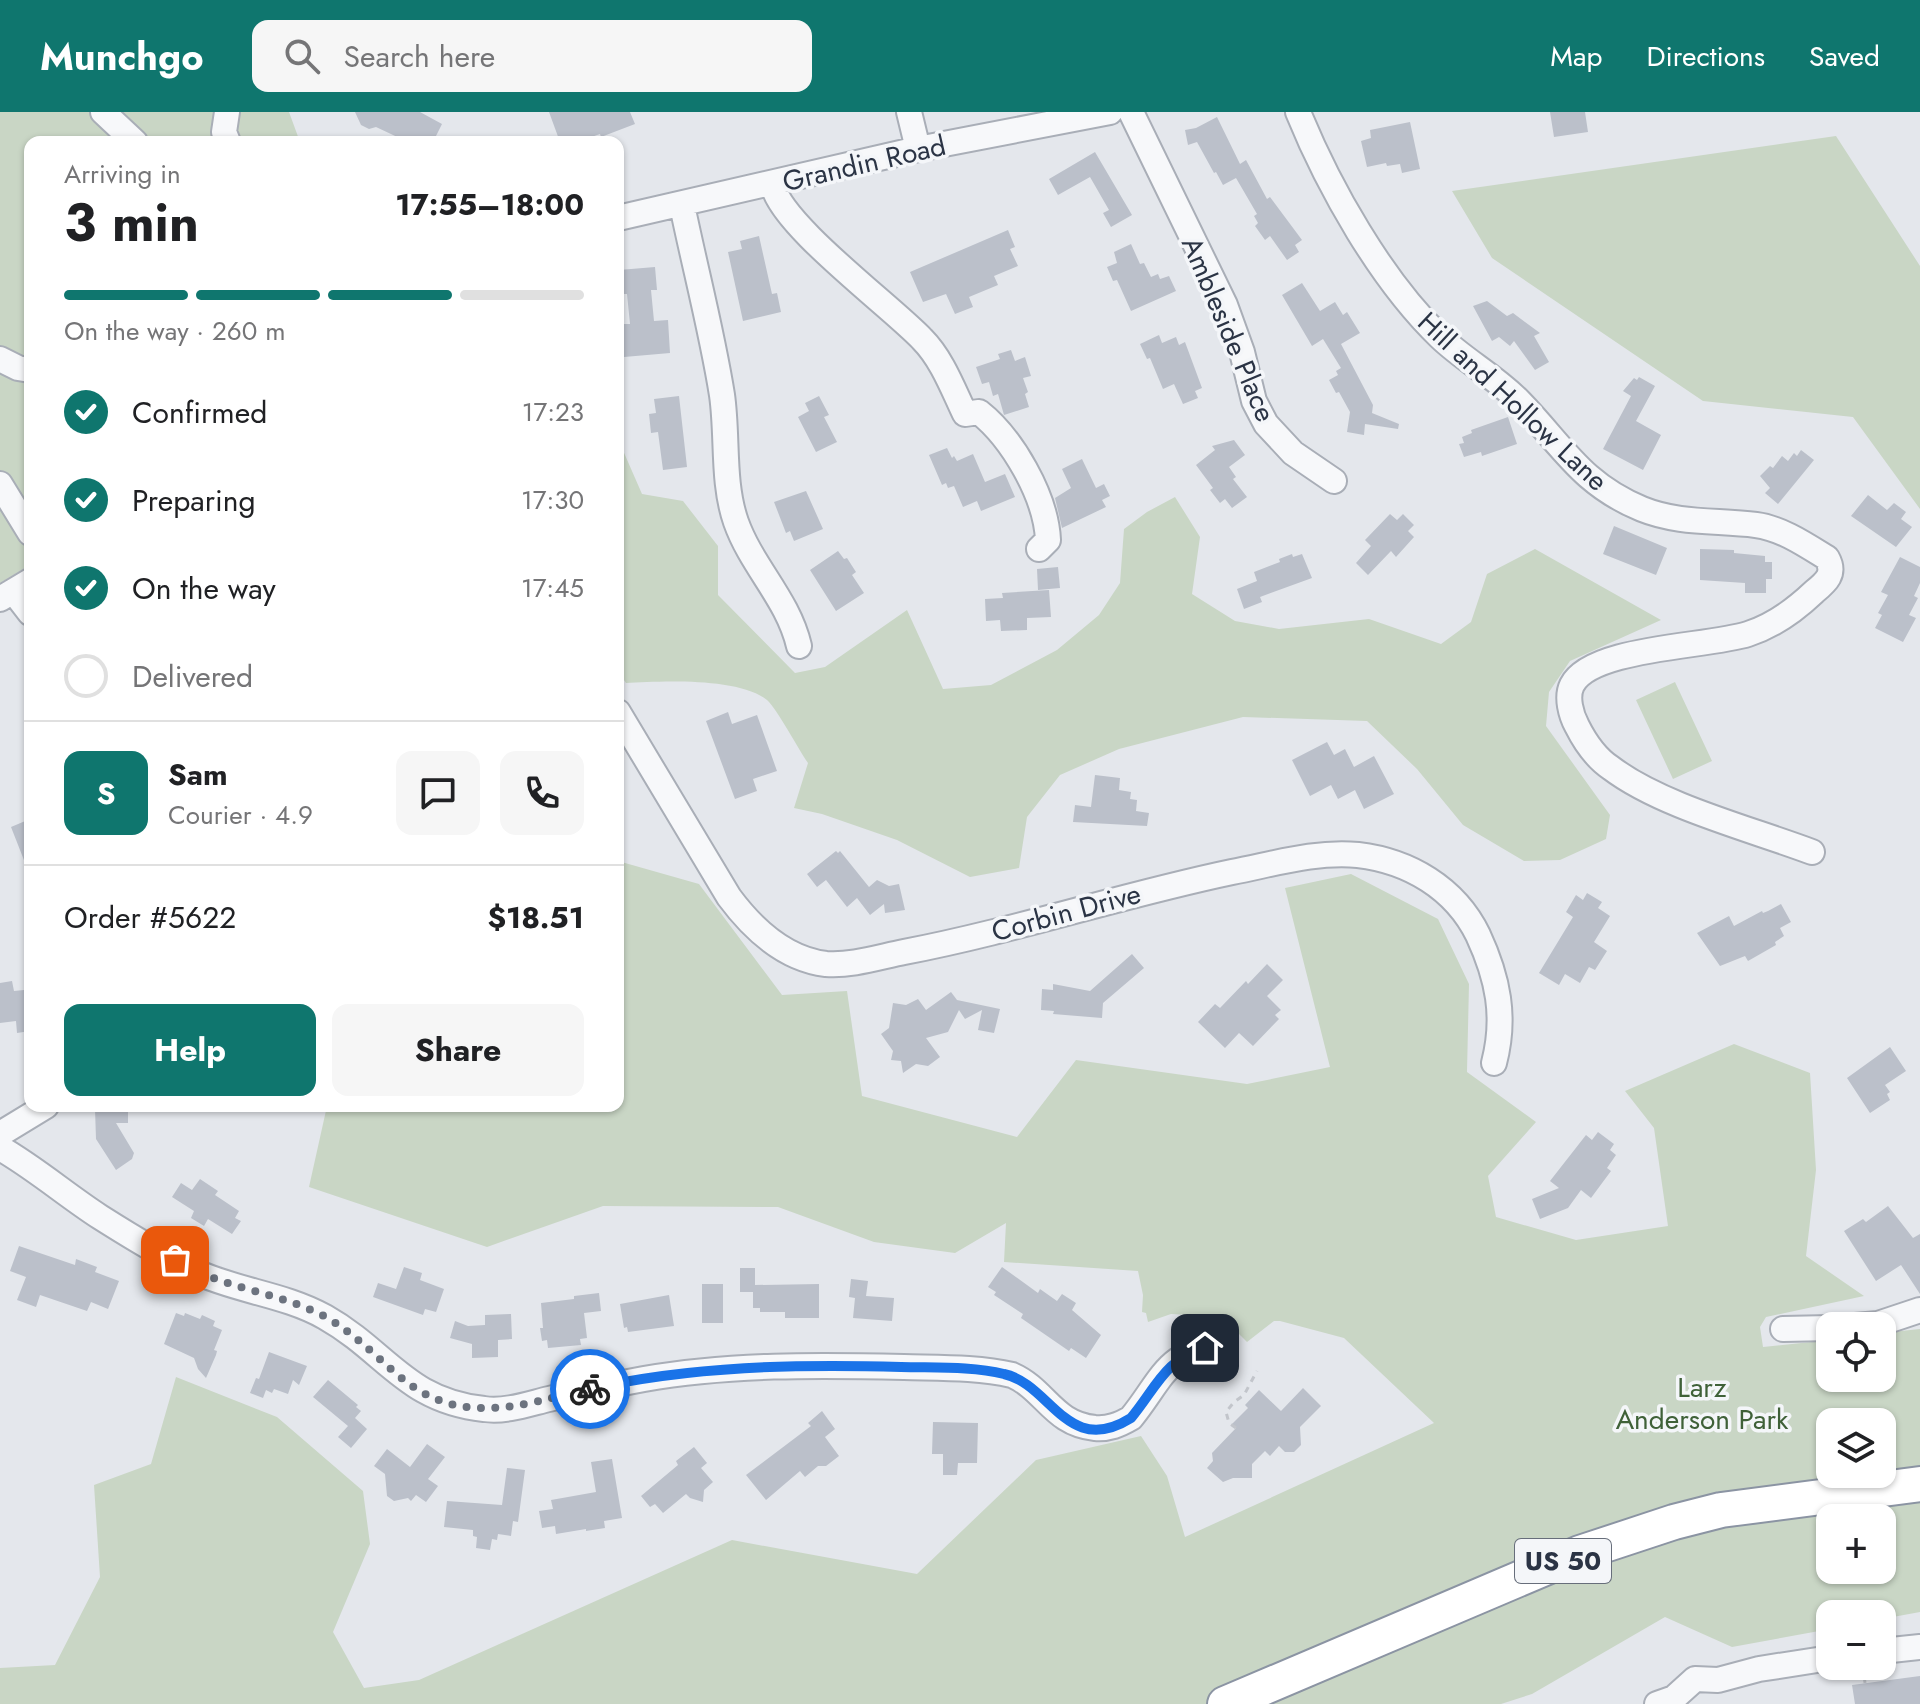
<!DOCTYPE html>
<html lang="en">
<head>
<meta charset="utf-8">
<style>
  :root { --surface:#fff; --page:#f6f6f6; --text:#202124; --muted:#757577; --line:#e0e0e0; --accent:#0f766e }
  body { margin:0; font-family:Jost,sans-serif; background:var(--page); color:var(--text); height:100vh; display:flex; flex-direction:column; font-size:30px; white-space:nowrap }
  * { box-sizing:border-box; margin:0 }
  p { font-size:26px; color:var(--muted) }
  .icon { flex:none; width:44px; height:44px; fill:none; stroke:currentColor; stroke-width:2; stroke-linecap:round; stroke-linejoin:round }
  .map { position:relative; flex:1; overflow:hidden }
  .drawer { position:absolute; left:24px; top:24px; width:600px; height:976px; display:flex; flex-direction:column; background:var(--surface); border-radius:16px; box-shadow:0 2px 6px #0004 }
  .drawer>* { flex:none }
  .buttons { position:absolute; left:1816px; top:1200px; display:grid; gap:16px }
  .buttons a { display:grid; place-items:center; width:80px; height:80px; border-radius:16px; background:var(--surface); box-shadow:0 2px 6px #0004; font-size:40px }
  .pin { position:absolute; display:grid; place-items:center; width:68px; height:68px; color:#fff; margin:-34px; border-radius:16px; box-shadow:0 4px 12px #0006 }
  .courier { position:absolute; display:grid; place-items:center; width:80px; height:80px; margin:-40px; border:6px solid #1a73e8; border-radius:50%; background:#fff; color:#222; box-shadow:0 2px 10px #0007 }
  .overview em { font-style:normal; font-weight:700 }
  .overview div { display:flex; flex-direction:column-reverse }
  .overview { display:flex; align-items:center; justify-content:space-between; height:136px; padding:0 40px }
  h1 { font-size:52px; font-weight:700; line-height:60px }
  .bar { display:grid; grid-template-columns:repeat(4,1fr); gap:12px 8px; align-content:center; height:96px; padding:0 40px }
  .bar i { height:10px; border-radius:6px; background:var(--line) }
  .bar .current { background:var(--accent) }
  .bar p { grid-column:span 4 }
  .line { display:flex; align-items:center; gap:20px; padding:0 40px; border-top:2px solid var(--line) }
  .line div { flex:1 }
  .round { display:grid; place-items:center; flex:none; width:84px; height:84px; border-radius:16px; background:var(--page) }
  ol { padding:0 40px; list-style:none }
  li { display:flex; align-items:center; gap:24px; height:88px }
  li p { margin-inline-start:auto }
  li .icon { padding:8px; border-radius:50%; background:var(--accent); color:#fff; stroke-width:4 }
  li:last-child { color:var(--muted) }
  li i { width:44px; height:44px; border:4px solid var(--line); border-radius:50% }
  .cta { display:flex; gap:16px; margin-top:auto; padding:16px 40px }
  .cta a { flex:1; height:92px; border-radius:16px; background:var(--accent); color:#fff; font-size:32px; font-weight:700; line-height:92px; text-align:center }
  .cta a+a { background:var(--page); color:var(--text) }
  header { display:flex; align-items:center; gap:48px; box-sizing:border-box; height:112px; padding:0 40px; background:var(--accent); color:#fff }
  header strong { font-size:38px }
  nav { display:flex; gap:44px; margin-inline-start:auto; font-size:28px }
  .search { width:560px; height:72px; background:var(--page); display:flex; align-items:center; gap:20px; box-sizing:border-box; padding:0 28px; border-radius:16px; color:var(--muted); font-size:30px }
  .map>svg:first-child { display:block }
</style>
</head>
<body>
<header>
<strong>Munchgo</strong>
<div class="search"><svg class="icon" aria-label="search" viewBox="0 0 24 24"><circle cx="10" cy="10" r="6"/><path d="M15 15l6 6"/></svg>Search here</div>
<nav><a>Map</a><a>Directions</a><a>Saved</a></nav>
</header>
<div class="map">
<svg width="1920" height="1592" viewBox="0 0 1920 1592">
  <rect width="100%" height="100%" fill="#e4e7ec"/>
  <path fill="#c9d6c5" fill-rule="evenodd" d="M0 0H289L300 30H30V453L0 471Z
    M1836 24 1920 154V397L1853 305 1703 289 1492 146 1452 79Z
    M618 327 642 382 683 389 718 434V483L795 561 825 555 907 498 943 577 991 573 1057 538 1099 503 1120 471 1124 417 1147 400 1175 385 1200 425 1192 482 1235 509 1279 517 1369 507 1441 532 1471 510 1487 462 1535 437 1661 508 1570 549 1549 580 1546 614 1610 703 1606 727 1560 748 1524 749 1463 713 1417 657 1367 609 1243 605 1119 637 1060 663 1027 705 1019 756 970 765 897 728 822 702 794 696 808 651C799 638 777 597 767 588 739 565 660 569 626 571L618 559Z
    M1675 570 1712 649 1673 667 1636 588Z
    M618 749 699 772 782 883 847 879 862 984 1017 1025 1076 948 1247 972 1330 955 1285 776 1351 762 1438 807 1469 872 1467 960 1536 1010 1488 1064 1496 1105 1576 1128 1668 1114 1654 1016 1625 979 1734 932 1810 961 1816 1058 1806 1144 1864 1184 1766 1205 1760 1215 1763 1235 1830 1228V1266H1882V1221L1920 1217V1500L1882 1507V1502H1830V1517L1732 1535 1665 1505 1532 1582 1501 1592H0V1556L55 1553 100 1465 94 1373 151 1352 176 1265 277 1305 363 1379 370 1432 333 1520 364 1576 419 1568 732 1428 917 1462 1036 1348 1141 1324 1167 1364 1185 1425 1434 1311 1344 1226 1280 1209H1274L1247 1230 1222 1205 1171 1202 1148 1210 1146 1201 1142 1200 1143 1183 1138 1159 1004 1150 1006 1111 955 1141 874 1130 778 1095 603 1094 487 1135 309 1075 327 994H618ZM1830 1310H1882V1362H1830ZM1830 1406H1882V1458H1830Z"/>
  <path fill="#bbc0ca" d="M355 0H420L442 12 433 30H408L376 15 369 17 361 13Z
    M549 0H630L635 12 601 25 600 22 577 30H560Z
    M1550 0H1585L1588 20 1554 25Z
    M1217 5 1240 52 1246 48 1267 87 1270 85 1302 128 1295 133 1299 140 1287 148 1270 124 1265 128 1255 114 1258 111 1254 104 1257 102 1236 66 1223 73 1216 60 1214 61 1197 30 1188 33 1185 18 1196 16Z
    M1410 10 1420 57 1402 61 1400 52 1387 54 1386 51 1367 55 1361 29 1371 26 1370 18Z
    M1095 40 1132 103 1111 115 1103 101 1109 98 1090 65 1058 83 1049 67Z
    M1008 118 1015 135 1010 137 1018 154 994 164 998 173 969 185 973 195 955 202 946 182 923 190 910 160Z
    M759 124 772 182 777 181 781 200 743 209 728 140 742 137 740 129Z
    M1131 132 1140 152 1144 151 1151 165 1158 162 1160 167 1169 164 1176 179 1131 199 1117 168 1113 169 1107 155 1117 151 1114 140Z
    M655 155 657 178H651L654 209 668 208 670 241 624 245 622 212H630L627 182H621L619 158Z
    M1302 171 1320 199 1335 190 1343 203 1347 200 1360 221 1341 232 1373 293 1372 301 1399 312 1398 317 1365 312 1364 323 1347 320 1350 300 1339 280 1336 281 1329 268 1338 263 1336 259 1341 256 1323 227 1312 234 1282 183Z
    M1487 189 1507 204 1513 201 1540 221 1534 224 1549 250 1535 258 1514 229 1510 234 1499 225 1492 229 1473 194Z
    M1159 223 1162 231 1176 225 1179 233 1185 230 1202 276 1195 279 1198 286 1183 292 1174 272 1163 277 1150 246 1147 247 1140 232Z
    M1011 238 1015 249 1025 245 1031 264 1023 266 1028 280 1025 282 1029 295 1004 303 998 282 993 284 989 270 982 272 976 255 1000 247 998 242Z
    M1639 265 1655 274 1636 309 1661 323 1643 358 1603 337 1631 284 1623 279 1634 266 1637 268Z
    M679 284 687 355 663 358 658 320 651 321 649 302 656 301 654 287Z
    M819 284 829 303 824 305 837 330 816 340 798 305 809 299 805 291Z
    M1508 305 1517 332 1482 344 1481 340 1464 345 1459 332 1464 331 1462 325 1472 321 1471 318Z
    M1234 328 1245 343 1229 355 1236 365 1233 367 1247 385 1232 396 1225 387 1220 391 1210 378 1213 376 1196 353 1215 338 1212 334Z
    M947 336 952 346 954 344 957 349 973 342 985 370 1005 362 1015 385 981 399 977 389 963 395 954 374 948 376 946 371 942 373 929 343Z
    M1801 338 1814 348 1778 392 1765 381 1770 376 1760 364 1770 354 1773 356 1782 344 1788 349 1794 341 1797 344Z
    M1082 347 1096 376 1104 372 1110 384 1102 388 1106 395 1062 416 1055 386 1071 376 1062 357Z
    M806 379 823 417 794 429 790 419 786 421 774 390Z
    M1868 383 1887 398 1894 391 1906 400 1901 407 1912 415 1896 435 1851 404Z
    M1390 402 1397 408 1403 402 1414 413 1408 419 1414 425 1396 445 1391 439 1368 463 1356 451 1371 434 1365 428Z
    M1614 414 1667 436 1656 463 1603 442Z
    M1700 437 1734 438V441L1765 444V450H1772V467H1766V481H1745V471L1700 468Z
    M838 439 844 447 847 446 856 460 852 463 864 481 836 499 810 458Z
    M1292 442 1293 445 1302 442 1312 466 1260 485 1262 490 1244 497 1237 477 1257 469 1254 460 1280 450 1279 447Z
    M1900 445 1920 455V471L1914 484 1918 486 1909 503 1916 506 1903 530 1875 516 1882 503 1878 501 1888 483 1881 480Z
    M1058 455 1060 476 1038 478 1037 457Z
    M1049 478 1051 505 1027 506V518L1001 519 1000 508 986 509 985 487 1003 486 1002 481Z
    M728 600 732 612 757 603 777 659 753 667 757 679 735 687 706 609Z
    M1327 630 1334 643 1345 637 1354 655 1374 644 1394 682 1364 697 1355 678 1338 687 1331 673 1310 684 1292 648Z
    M1095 663 1120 666 1119 678 1131 680 1130 687 1137 688 1136 699 1149 701 1147 714 1073 710 1075 693 1091 695Z
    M30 707V761H29L11 715Z
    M836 739 838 741 840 739 869 775 877 768 889 774 899 772 905 798 885 801 884 792 870 803 857 786 847 795 826 768 817 775 807 762Z
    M1587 781 1602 790 1598 796 1610 804 1594 830 1607 839 1595 858 1589 855 1580 871 1565 862 1559 873 1539 861 1573 805 1566 800 1576 783 1583 788Z
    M1781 792 1791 810 1780 816 1784 824 1775 830 1776 833 1748 849 1745 844 1720 854 1697 821 1729 804 1734 814 1762 799 1763 801 1768 799Z
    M1132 842 1144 856 1103 891 1102 906 1053 902 1054 899 1041 898 1042 877 1053 878V872L1090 879Z
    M1267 852 1283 868 1267 884 1281 898 1275 903 1279 907 1253 934 1239 921 1225 936 1198 910 1215 892 1220 896 1246 869 1248 872Z
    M12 869 14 879 24 878 26 891H30V919L17 921 16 909 0 911V871Z
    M951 880 957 888 1000 897 994 921 978 918 982 898 965 907 959 898 948 920 926 926 940 945 928 954 916 952 903 961 901 949 891 948 893 939 881 922 889 916 893 891 906 893 918 887 926 898Z
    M1890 935 1906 959 1885 973 1890 980 1887 982 1890 988 1870 1001 1847 966Z
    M108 995H128V1011H116L134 1041 132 1047 116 1058 96 1027 95 997Z
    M1598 1020 1614 1032 1610 1038 1616 1043 1607 1056 1611 1059 1591 1086 1581 1078 1568 1096 1540 1107 1532 1087 1559 1076 1550 1069 1586 1023 1592 1028Z
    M200 1067 218 1079 215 1083 239 1099 235 1106 241 1109 232 1122 208 1107 204 1114 191 1106 194 1099 172 1085 181 1071 192 1078Z
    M1888 1094 1913 1126 1920 1122V1182L1901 1153 1876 1169 1844 1119 1863 1107 1866 1110Z
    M19 1134 75 1153 76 1147 97 1155 95 1160 119 1169 108 1197 91 1190 87 1199 40 1183 36 1195 17 1188 26 1165 10 1159Z
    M404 1155 422 1161 420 1168 444 1177 436 1200 425 1197 423 1203 373 1185 378 1171 396 1177Z
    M1002 1155 1038 1181 1040 1177 1057 1189 1062 1182 1076 1191 1072 1198 1101 1223 1086 1246 1071 1236 1069 1239 1021 1206 1023 1202 994 1183 996 1180 988 1175Z
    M740 1156H755V1173L819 1172V1206H785V1200H760V1196H753V1180H740Z
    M851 1167 868 1169 866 1184 894 1186 892 1209 853 1206 855 1186 849 1185Z
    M702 1172H723V1211H702Z
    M599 1181 601 1199 584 1201 587 1226 580 1227 581 1233 548 1236 547 1228 542 1229 540 1216H543L541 1191 574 1187V1184Z
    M669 1183 674 1214 628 1220 627 1215 624 1216 620 1192Z
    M176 1201 184 1204 185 1201 200 1207 202 1203 215 1209 213 1214 222 1218 214 1238 217 1239 216 1243 206 1266 198 1257 194 1246 164 1232Z
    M511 1202 512 1227 498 1228V1245L472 1246V1232L450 1226 455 1209 468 1214 485 1213V1203Z
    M269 1240 307 1254 299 1273 293 1268 288 1282 274 1277 272 1281 266 1278 263 1286 250 1281 256 1266 259 1267Z
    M328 1268 358 1293 356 1295 361 1299 355 1306 367 1317 351 1336 338 1325 348 1314 313 1285Z
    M1303 1276 1321 1294 1300 1315 1301 1333 1294 1340H1285L1279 1334 1270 1344 1265 1339 1252 1352V1366H1233L1223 1370 1207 1356 1213 1349 1212 1341 1236 1316 1232 1312 1248 1296 1245 1293 1259 1278 1281 1299Z
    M822 1299 835 1317 825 1325 839 1344 826 1354H818L805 1365 800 1359 766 1388 746 1363 811 1314 808 1311Z
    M933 1310 978 1311 977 1351H958L957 1363H943V1342H932Z
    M427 1332 445 1345 428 1367 438 1374 426 1390 416 1383 411 1389 408 1386 394 1389 387 1384 385 1362 374 1354 387 1337 410 1355Z
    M694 1335 707 1351 701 1356 713 1370 704 1378 703 1390 690 1386 686 1382 663 1401 655 1392 650 1395 641 1384 678 1353 676 1349Z
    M612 1347 622 1406 604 1409 605 1416 586 1419V1417L556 1422 555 1414 542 1416 539 1399 553 1397 551 1388 596 1380 591 1350Z
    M507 1356 525 1358 518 1410 513 1409 511 1424 498 1422 497 1428 492 1427 490 1438 476 1436 477 1425 473 1424V1418L444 1415 447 1389 502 1393Z
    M1920 1564V1592H1855L1852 1573Z"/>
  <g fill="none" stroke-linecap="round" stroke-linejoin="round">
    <defs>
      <path id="minor" d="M103 0 135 30
        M227 0 224 20 228 30
        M909 0 918 37
        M1131 0 1225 193 1242 240 1254 289 1266 312 1293 341 1334 369
        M1298 0C1329 76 1381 168 1440 225 1465 249 1496 265 1520 290 1562 333 1581 372 1642 397 1679 412 1717 408 1756 413 1781 416 1806 433 1827 446 1836 462 1826 470 1814 480 1795 498 1773 514 1748 522 1708 535 1591 535 1572 573 1566 585 1571 603 1577 614 1585 630 1596 646 1611 656 1661 694 1751 717 1812 740
        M773 72C777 110 892 195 922 227 942 247 953 277 965 302L979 300C1012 326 1046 384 1048 428L1039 437
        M682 93C695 156 712 220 722 283 728 325 722 370 736 410 752 455 788 487 799 534
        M618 106 918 37 1110 0
        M0 247 18 256 30 258
        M0 372 30 421
        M13 479 30 501
        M0 487 30 469
        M618 600 729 785C752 816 785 847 826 852 851 854 879 845 904 840 1014 819 1122 783 1232 760 1274 752 1315 739 1358 743 1409 749 1455 776 1478 823 1498 866 1506 905 1494 951
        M0 1022 46 994
        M0 1036C35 1056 66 1083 100 1105 130 1124 162 1144 194 1159 236 1179 284 1182 325 1205 387 1240 406 1289 484 1297 506 1300 528 1292 549 1287 581 1279 612 1273 644 1267 729 1252 818 1253 904 1255 939 1256 978 1255 1012 1263 1046 1278 1053 1312 1095 1316 1109 1317 1119 1313 1131 1306 1161 1270 1169 1232 1224 1239
        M1855 1214 1878 1212 1920 1198
        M1783 1217 1830 1216
        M1882 1539 1920 1535
        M1657 1592 1674 1586 1695 1567 1718 1568 1759 1557 1830 1546"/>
      <path id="highway" d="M1225 1592 1580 1441 1674 1410 1721 1398 1920 1372"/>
    </defs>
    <use href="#minor" stroke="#a9aeb7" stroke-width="28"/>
    <use href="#highway" stroke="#8b94a3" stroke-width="38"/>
    <path stroke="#c2c5cb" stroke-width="3" stroke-dasharray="6 6" stroke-linecap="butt" d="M1236 1316 1229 1311 1226 1300 1234 1290 1244 1283 1257 1259
      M1863 1554 1865 1571"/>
    <use href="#minor" stroke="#f7f8fa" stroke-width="24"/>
    <use href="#highway" stroke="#fff" stroke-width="34"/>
  </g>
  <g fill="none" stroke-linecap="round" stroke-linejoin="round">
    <path stroke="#6c737f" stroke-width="8" stroke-dasharray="0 14.4" d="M175 1148C224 1177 274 1179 322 1203 352 1219 373 1242 399 1264 460 1316 520 1293 590 1277"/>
    <path stroke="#1a73e8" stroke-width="10" d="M590 1277C691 1254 797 1252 901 1255 934 1256 972 1254 1004 1262 1051 1272 1067 1346 1131 1306 1156 1276 1165 1247 1205 1236"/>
  </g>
  <g text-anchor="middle" stroke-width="7" stroke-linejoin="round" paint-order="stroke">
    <rect fill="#f4f6f9" stroke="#676e7b" stroke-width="2" x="1515" y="1427" width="96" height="44" rx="6"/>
    <g font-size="26" font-weight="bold" fill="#2b3445">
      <text x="1563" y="1458">US 50</text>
    </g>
    <g font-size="28" fill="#2b3445" stroke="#f4f6f9">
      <text transform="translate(864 51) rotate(-13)" y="10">Grandin Road</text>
      <text transform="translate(1229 217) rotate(67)" y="10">Ambleside Place</text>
      <text transform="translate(1513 289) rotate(43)" y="10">Hill and Hollow Lane</text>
      <text transform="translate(1066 800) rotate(-15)" y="10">Corbin Drive</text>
    </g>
    <g font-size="28" fill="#3f6138" stroke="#f4f6f9">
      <text x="1702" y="1285">Larz<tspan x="1702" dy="32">Anderson Park</tspan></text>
    </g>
  </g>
</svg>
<div class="buttons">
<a><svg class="icon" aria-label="locate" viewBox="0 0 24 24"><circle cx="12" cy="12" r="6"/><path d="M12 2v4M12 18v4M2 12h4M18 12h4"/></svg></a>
<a><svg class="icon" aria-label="layers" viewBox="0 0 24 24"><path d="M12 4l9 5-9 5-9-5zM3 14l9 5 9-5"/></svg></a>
<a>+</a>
<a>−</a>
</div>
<div class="pin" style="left:175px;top:1148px;background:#ea580c"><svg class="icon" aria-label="bag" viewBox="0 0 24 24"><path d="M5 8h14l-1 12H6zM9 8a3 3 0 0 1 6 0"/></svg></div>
<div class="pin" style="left:1205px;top:1236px;background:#1f2937"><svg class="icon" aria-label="home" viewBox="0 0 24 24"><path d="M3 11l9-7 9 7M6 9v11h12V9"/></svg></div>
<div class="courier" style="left:590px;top:1277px"><svg class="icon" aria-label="bike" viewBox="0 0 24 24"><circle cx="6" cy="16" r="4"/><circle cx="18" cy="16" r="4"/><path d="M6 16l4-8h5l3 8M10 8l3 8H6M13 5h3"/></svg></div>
<section class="drawer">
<div class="overview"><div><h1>3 min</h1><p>Arriving in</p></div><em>17:55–18:00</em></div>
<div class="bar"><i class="current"></i><i class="current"></i><i class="current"></i><i></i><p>On the way · 260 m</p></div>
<ol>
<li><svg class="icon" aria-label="check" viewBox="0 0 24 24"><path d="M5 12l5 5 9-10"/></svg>Confirmed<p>17:23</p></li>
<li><svg class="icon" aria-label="check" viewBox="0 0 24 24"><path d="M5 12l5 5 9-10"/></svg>Preparing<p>17:30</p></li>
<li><svg class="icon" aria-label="check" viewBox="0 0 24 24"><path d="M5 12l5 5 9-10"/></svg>On the way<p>17:45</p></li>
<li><i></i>Delivered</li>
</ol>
<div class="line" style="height:144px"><b class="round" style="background:var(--accent);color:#fff">S</b><div><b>Sam</b><p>Courier · 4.9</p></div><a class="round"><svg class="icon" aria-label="chat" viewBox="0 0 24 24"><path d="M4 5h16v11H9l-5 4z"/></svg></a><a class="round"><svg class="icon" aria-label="phone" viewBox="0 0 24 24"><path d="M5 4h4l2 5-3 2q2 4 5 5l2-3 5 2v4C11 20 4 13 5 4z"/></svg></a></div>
<div class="line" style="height:104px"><div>Order #5622</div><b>$18.51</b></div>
<div class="cta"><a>Help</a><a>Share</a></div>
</section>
</div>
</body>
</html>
